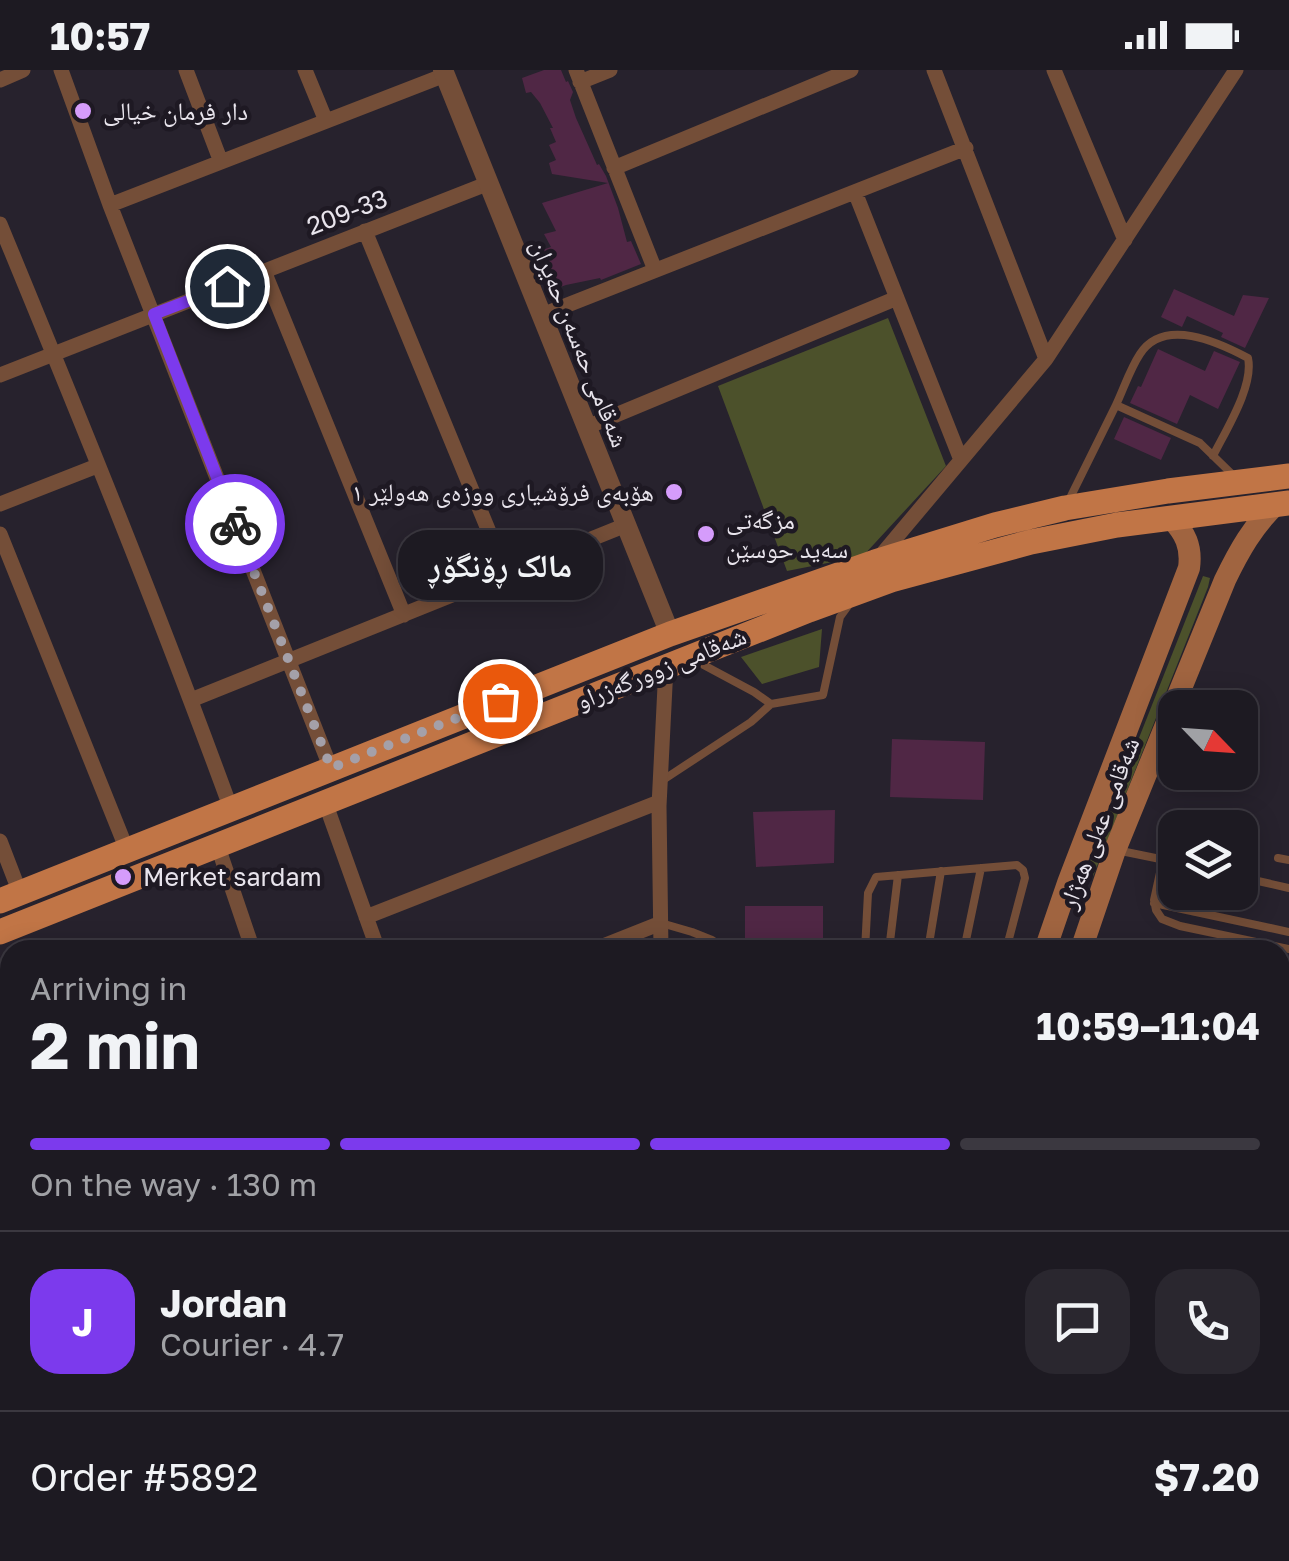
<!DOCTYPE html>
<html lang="en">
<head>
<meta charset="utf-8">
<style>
  :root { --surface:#1d1a22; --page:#2a272f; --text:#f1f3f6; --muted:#a0a1a5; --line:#3b3840; --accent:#7c3aed }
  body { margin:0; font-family:"Golos Text","Noto Naskh Arabic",sans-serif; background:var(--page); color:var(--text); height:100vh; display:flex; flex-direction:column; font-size:38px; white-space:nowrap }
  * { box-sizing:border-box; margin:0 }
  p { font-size:32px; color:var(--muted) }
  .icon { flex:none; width:55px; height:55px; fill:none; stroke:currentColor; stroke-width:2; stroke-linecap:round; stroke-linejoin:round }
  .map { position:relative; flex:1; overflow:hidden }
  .details { position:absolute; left:0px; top:870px; width:1290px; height:622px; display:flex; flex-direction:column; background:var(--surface); border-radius:30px 30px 0 0; box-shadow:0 5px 25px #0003,0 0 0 2px var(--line) }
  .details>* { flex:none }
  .needle { width:65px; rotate:115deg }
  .controls { position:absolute; left:1158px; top:620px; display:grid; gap:20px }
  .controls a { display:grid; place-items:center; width:100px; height:100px; border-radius:20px; background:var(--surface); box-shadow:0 5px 25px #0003,0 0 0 2px var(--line); font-size:50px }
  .pin { position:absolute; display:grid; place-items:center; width:85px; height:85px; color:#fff; margin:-42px; border:5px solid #fff; border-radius:50%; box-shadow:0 2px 10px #0007 }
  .courier { position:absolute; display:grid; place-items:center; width:100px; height:100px; margin:-50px; border:8px solid #7c3aed; border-radius:50%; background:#fff; color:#222; box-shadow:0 2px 12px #0007 }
  .bubble { position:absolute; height:70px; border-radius:30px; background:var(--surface); box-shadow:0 5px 25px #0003,0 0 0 2px var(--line); font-size:32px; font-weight:700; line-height:70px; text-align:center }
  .head em { font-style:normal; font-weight:700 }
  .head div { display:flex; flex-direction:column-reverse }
  .head { display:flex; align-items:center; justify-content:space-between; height:170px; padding:0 30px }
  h1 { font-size:65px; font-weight:700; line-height:75px }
  .bar { display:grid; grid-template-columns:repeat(4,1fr); gap:15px 10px; align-content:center; height:120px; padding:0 30px }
  .bar i { height:12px; border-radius:8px; background:var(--line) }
  .bar .active { background:var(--accent) }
  .bar p { grid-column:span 4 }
  .line { display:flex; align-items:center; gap:25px; padding:0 30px; border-top:2px solid var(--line) }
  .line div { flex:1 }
  .round { display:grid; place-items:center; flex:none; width:105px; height:105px; border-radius:30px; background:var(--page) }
  .status { display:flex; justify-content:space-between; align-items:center; height:70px; padding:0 50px; background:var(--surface); direction:ltr }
  .status svg { height:28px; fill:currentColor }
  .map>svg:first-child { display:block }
</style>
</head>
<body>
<div class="status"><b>10:57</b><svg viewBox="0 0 49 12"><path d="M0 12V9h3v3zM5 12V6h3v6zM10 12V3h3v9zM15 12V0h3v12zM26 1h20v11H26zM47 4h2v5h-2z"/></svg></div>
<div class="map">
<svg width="1289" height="1491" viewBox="0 0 1289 1491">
  <rect width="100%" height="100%" fill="#27222d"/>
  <path fill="#4c512b" d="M888 248 946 396 863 486 787 501 718 316Z
    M1203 506 1210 508 1208 517 1092 809 1084 807Z
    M822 559 819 597 762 614 741 587Z"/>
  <path fill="#502745" d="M544 0H561L566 12 568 11 573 22 570 30 576 48 597 95 599 94 606 106 618 138 627 172 631 171 641 194 601 210 600 208 566 215 555 219 542 180 551 177 544 164 556 161 542 133 608 113 552 104 549 93 556 90 549 75 556 72 550 58H553L540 33 531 22 526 23 522 8Z
    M1174 219 1234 246 1243 225 1269 228 1245 278 1221 267 1223 263 1187 246 1182 257 1161 247Z
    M1158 279 1205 301 1214 281 1240 292 1218 339 1190 325 1177 354 1130 333 1138 316 1141 317Z
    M1124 347 1171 368 1161 390 1114 369Z
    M892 669 985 672 983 730 890 727Z
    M835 740 834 793 756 797 753 742Z
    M745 836H823V880H745Z"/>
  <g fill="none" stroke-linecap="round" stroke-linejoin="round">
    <path stroke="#744e38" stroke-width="8" d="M1116 335C1124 318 1130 299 1140 284 1164 247 1218 272 1248 288 1254 316 1226 360 1213 386
      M1068 432 1116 335 1200 373 1236 408
      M698 592 754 622 771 634 823 625 840 547 848 536
      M660 712 751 652 771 634
      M1121 781 1175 792
      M1278 788 1289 790
      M1163 789 1154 830 1156 840 1162 849 1180 856 1289 879
      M1240 807 1289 818
      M1154 833 1289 862
      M661 853 692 862 712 870 722 877V880
      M865 880 868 823 876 807 1017 795 1023 800 1025 808 1006 880
      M889 880 898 805
      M928 880 941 801
      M964 880 981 798
      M1280 912 1289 914
      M1280 1056 1289 1058
      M1160 1482 1200 1491"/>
    <path stroke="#744e38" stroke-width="15" d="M61 0 110 135 331 699
      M186 0 221 92
      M305 0 326 51
      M576 0 655 200
      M934 0 1046 289
      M1054 0 1125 170
      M0 10 23 0
      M580 12 610 0
      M614 98 851 0
      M855 122 961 390
      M110 135 445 5
      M0 154C80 348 159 542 231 739
      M365 161 506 503
      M264 201 404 545
      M542 245 966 78
      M0 305 489 113
      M587 357 897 228
      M0 434 97 396
      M0 464 127 780
      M878 489 1046 289 1236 0
      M191 630 626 455
      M325 732 378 880
      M0 771 20 823
      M217 774 253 880
      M366 847 659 732
      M593 880 661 853
      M661 880 659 736 666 596
      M0 991 10 987
      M0 1115 10 1111
      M0 1307 10 1303
      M92 1482 95 1491
      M213 1482 216 1491
      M673 1482V1491
      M422 1491 445 1482
      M761 1491 763 1482"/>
    <path stroke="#744e38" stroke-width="20" d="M443 0 670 564"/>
    <path stroke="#a06440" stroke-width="22" d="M1045 880 1068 813 1189 498C1192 476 1185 463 1171 448
      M1081 880 1115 780 1225 510C1239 481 1253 456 1276 434
      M986 1491 987 1482
      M1021 1491V1482"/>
    <path stroke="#c17546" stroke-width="25" d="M0 831 670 564 875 492 995 455 1065 438 1168 421 1289 406
      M0 862 809 540 891 510 1031 472 1117 455 1289 433"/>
  </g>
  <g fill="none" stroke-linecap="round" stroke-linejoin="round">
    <path stroke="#a4a0a9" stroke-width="10" stroke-dasharray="0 18" d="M235 454 331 698 500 631"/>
    <path stroke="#7c3aed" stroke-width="12" d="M227 216 154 244 235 454"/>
  </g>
  <g fill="#d59cfb" stroke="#1e1923" stroke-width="4">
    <circle cx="83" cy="41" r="10"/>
    <circle cx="674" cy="422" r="10"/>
    <circle cx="706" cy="464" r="10"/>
    <circle cx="123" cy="807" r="10"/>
  </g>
  <g text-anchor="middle" stroke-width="9" stroke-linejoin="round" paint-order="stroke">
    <g font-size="25" fill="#e8e4ec" stroke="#1e1923" text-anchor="start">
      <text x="103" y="50">دار فرمان خیالی</text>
      <text x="654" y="431" text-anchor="end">هۆبەی فرۆشیاری ووزەی هەولێر ١</text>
      <text x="726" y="459">مزگەتی<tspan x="726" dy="29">سەید حوسێن</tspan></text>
      <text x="143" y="816">Merket sardam</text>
    </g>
    <g font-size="25" fill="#e8e4ec" stroke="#1e1923">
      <text transform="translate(347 142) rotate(-21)" y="9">209-33</text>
      <text transform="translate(580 273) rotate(68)" y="9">شەقامی حەسەن حەیران</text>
      <text transform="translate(661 598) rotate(-22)" y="9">شەقامی زوورگەزراو</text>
      <text transform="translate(1099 753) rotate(-69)" y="9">شەقامی عەلی هەژار</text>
    </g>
  </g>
</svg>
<div class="controls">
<a><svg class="needle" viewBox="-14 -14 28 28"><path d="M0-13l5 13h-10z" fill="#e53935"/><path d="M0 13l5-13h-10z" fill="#a0a1a5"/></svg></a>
<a><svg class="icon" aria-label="layers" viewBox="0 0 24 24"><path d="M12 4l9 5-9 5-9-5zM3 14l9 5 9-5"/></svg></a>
</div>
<div class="pin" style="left:500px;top:631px;background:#ea580c"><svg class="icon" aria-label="bag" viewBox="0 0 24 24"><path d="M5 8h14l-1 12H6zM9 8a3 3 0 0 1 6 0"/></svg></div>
<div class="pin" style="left:227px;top:216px;background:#1f2937"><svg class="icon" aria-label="home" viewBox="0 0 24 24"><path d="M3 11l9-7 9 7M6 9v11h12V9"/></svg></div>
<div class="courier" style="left:235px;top:454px"><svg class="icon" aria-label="bike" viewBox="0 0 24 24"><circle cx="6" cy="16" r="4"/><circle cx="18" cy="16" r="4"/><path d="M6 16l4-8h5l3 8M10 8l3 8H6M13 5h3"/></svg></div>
<div class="bubble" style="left:398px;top:460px;width:205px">مالک ڕۆنگۆڕ</div>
<section class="details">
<div class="head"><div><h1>2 min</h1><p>Arriving in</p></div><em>10:59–11:04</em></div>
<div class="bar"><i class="active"></i><i class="active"></i><i class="active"></i><i></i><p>On the way · 130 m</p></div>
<div class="line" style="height:180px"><b class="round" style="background:var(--accent);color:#fff">J</b><div><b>Jordan</b><p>Courier · 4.7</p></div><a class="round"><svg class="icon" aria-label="chat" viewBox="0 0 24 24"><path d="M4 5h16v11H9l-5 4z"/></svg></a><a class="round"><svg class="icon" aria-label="phone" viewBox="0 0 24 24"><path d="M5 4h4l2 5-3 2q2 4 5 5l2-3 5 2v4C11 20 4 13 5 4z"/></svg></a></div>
<div class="line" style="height:130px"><div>Order #5892</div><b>$7.20</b></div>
</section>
</div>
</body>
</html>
